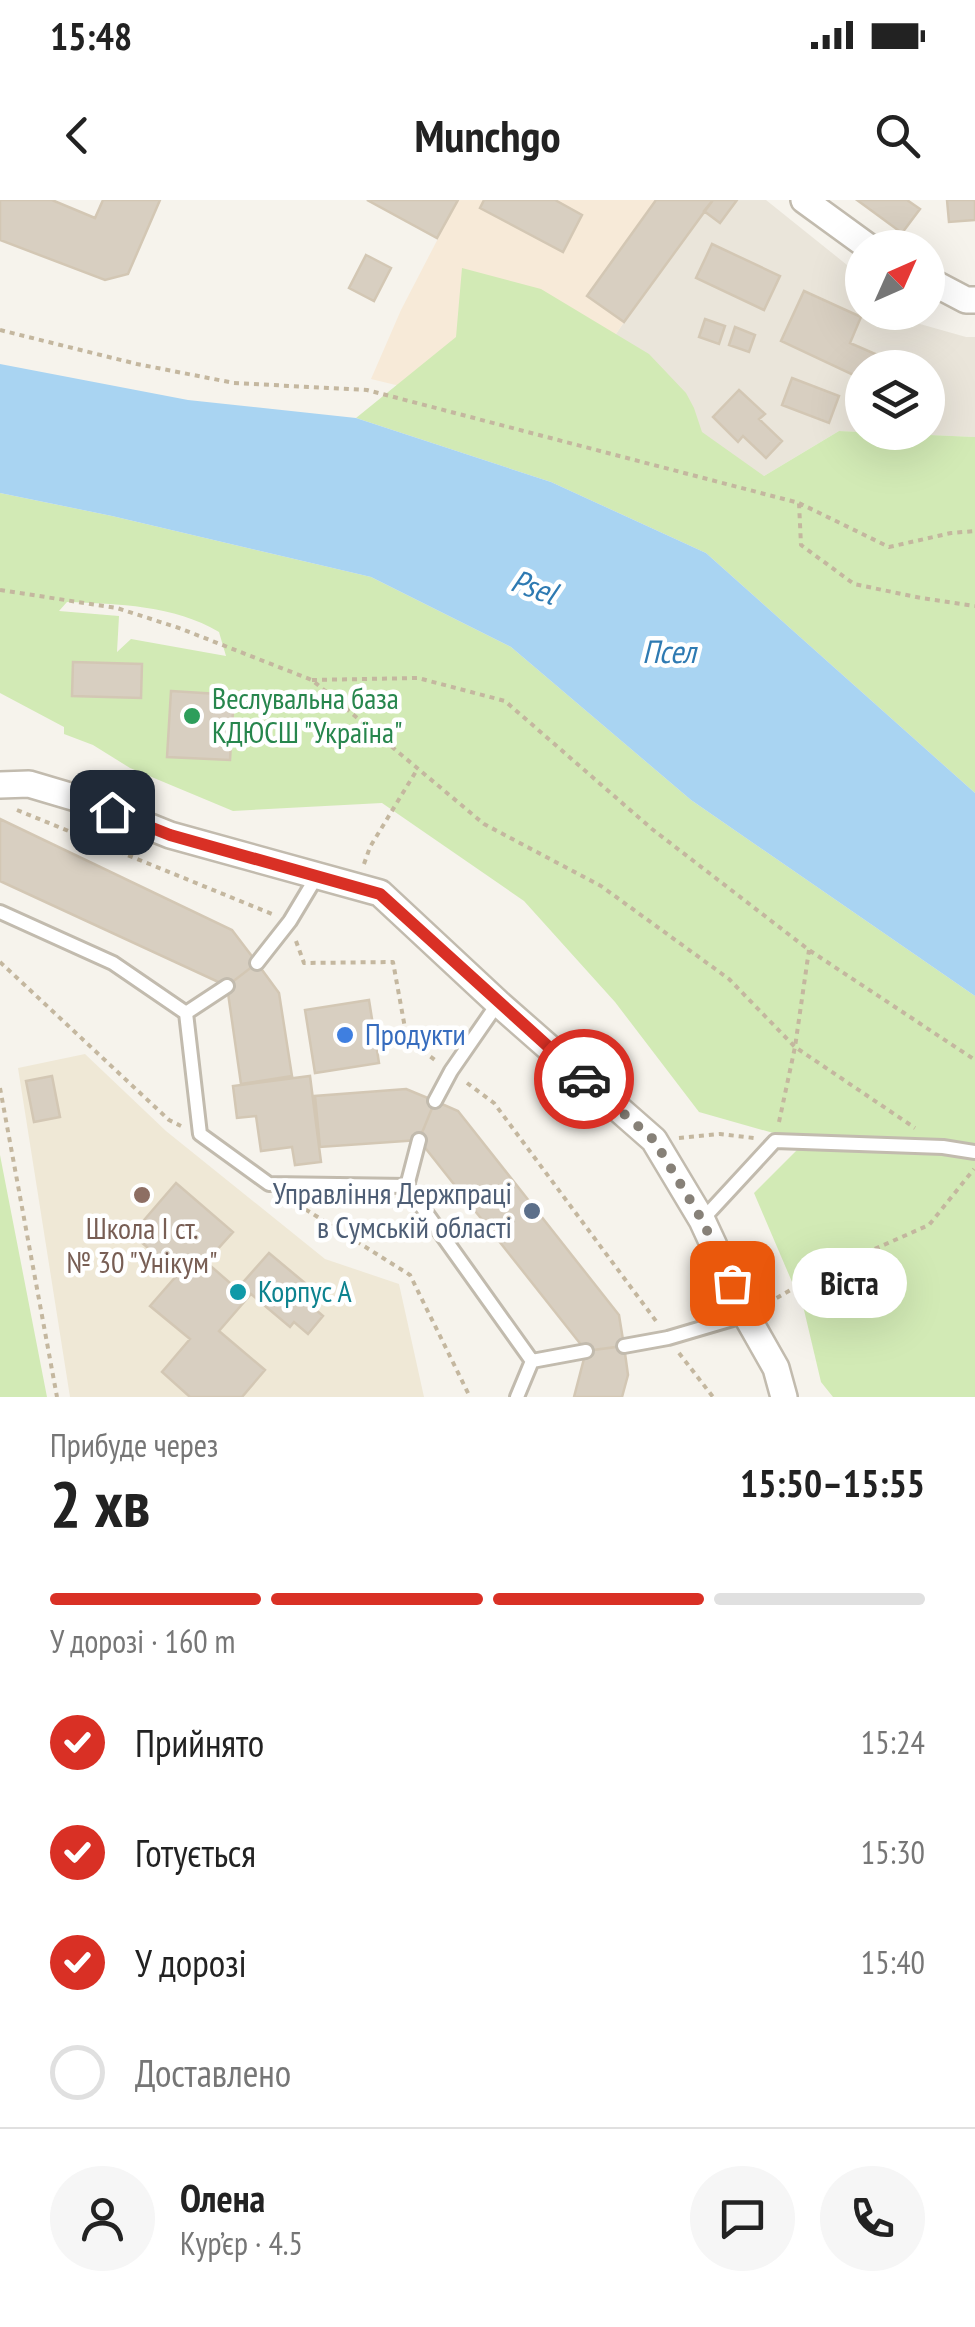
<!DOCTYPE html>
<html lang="uk">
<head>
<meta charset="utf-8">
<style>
  :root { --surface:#fff; --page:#f6f6f6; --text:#222; --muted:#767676; --line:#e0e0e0; --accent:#d93025 }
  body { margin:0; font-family:"PT Sans Narrow",sans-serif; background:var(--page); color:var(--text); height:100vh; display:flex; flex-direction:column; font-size:38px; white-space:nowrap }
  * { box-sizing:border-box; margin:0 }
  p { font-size:32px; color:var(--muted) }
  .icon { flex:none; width:55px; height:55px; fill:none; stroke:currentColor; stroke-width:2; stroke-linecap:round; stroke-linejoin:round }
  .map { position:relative; height:1197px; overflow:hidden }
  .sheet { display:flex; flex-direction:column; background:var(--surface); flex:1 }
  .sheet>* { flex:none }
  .needle { width:65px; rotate:45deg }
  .controls { position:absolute; left:845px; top:30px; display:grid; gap:20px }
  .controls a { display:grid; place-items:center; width:100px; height:100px; border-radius:50%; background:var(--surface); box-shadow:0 10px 40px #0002; font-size:50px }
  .pin { position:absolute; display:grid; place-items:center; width:85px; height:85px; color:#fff; margin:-42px; border-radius:20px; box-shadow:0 5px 15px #0006 }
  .courier { position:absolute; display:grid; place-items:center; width:100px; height:100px; margin:-50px; border:8px solid #d93025; border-radius:50%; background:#fff; color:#222; box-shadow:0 2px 12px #0007 }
  .bubble { position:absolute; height:70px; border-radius:35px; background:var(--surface); box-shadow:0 10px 40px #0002; font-size:32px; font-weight:700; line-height:70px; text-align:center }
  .head em { font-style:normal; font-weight:700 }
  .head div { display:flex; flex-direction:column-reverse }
  .head { display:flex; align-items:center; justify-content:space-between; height:170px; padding:0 50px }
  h1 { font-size:65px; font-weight:700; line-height:75px }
  .bar { display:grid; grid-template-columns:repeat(4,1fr); gap:15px 10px; align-content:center; height:120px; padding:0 50px }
  .bar i { height:12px; border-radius:8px; background:var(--line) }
  .bar .active { background:var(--accent) }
  .bar p { grid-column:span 4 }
  .line { display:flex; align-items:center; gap:25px; padding:0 50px; border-top:2px solid var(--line) }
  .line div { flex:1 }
  .round { display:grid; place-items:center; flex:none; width:105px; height:105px; border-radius:52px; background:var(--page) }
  ol { padding:0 50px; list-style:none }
  li { display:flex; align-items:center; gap:30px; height:110px }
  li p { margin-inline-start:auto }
  li .icon { padding:10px; border-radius:50%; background:var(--accent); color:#fff; stroke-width:4 }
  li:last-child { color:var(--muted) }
  li i { width:55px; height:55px; border:5px solid var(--line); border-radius:50% }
  .status { display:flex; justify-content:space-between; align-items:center; height:70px; padding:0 50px; background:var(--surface); direction:ltr }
  .status svg { height:28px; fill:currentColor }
  header { display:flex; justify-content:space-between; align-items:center; height:130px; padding:0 50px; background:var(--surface); font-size:45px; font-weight:700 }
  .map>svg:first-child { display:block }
</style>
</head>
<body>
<div class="status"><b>15:48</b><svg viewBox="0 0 49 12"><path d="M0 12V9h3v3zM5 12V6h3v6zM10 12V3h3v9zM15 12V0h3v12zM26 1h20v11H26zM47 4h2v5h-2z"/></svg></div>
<header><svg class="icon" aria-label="back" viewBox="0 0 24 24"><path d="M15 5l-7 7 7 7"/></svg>Munchgo<svg class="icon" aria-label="search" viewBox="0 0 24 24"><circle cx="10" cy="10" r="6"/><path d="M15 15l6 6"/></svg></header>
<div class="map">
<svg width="975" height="1197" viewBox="0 0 975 1197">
  <rect width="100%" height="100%" fill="#f6f3ec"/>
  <path fill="#eae5da" d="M713 0H766L862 77V112L906 113 920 124 966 137H975V237L881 233 928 232V168H862V232L839 231 764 276 556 224 624 122Z"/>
  <path fill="#f7ead8" d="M458 0H713L624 122 556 224 371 179 401 110Z"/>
  <path fill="#efe8d6" d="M85 854 166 931 325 1059 399 1084 424 1197H70L18 868Z"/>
  <path fill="#d2eab5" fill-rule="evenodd" d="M462 68 541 89 649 154 686 193 694 208 702 232 764 276 839 231 975 237V593L706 353 551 282 356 218 456 137Z
    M0 293 112 316 371 377 511 447 691 600 975 796V1197H833L821 1182 804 1110 754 993 805 942 699 912 615 802 524 701 382 603 233 611 130 568 93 545 64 534V527L0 493ZM67 402C118 404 174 405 219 432L226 456 131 439 117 452 119 416 59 411Z
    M0 955 47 1197H0Z"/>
  <path fill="#a9d4f2" d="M0 164 188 200 356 218 551 282 706 353 975 593V796L691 600 511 447 371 377 112 316 0 293Z"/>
  <path fill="#d8cfc1" stroke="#d3c7b4" stroke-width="2.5" d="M0 0H52L95 18 103 0H160L128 74 105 80 0 40Z
    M367 0H458L437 38Z
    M484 0H555L582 15 563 52 480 8Z
    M656 0H713L624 122 587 96Z
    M713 0H737L720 23 704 11Z
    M857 0H907L920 9 902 33Z
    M947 0H975V20L949 22Z
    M712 44 780 76 764 110 696 78Z
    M366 55 391 68 374 101 349 88Z
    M804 91 861 117 850 143 882 157 877 168H862V179L781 141Z
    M705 119 725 126 719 144 699 137Z
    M735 127 755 135 749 152 729 145Z
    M792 178 839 196 829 223 782 205Z
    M739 190 765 214 759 219 782 241 766 258 743 236 738 242 713 217Z
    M73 462 142 464 141 498 72 496Z
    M171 491 234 495 230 560 167 557Z
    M0 619 232 730 257 763 227 786 0 681Z
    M257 763 279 793 292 876 241 884 227 786Z
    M369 800 379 863 315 873 305 810Z
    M52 876 60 917 34 922 26 881Z
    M310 876 321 962 295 965 292 947 261 951 256 916 237 918 233 886Z
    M406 889 435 901 419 940 320 947 315 896Z
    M435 901 458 911 619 1115 624 1146 586 1151 419 940Z
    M176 983 233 1032 206 1062 237 1089 269 1053 318 1094 309 1104 323 1116 308 1134 294 1122 290 1127 251 1094 219 1131 265 1170 242 1197H190L162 1172 190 1139 150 1106 178 1074 132 1034Z
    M624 1146 628 1175 622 1197H574L586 1151Z"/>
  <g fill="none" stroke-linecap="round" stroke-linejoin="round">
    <defs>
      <path id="service" d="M0 712 113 763 186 813 200 934 269 984 407 986 532 1161 517 1197
        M257 763 290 721 317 676
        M186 813 227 786
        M435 901 451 871 498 803
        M407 986 419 940
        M702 1020 775 941 943 947 975 952
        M624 1146 668 1138 746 1115
        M532 1161 586 1151"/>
      <path id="minor" d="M804 0 870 48
        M928 80 966 100H975
        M0 585 29 584 83 600 170 635 380 693 498 803 654 940 702 1020 746 1115 776 1168 784 1197"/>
    </defs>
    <use href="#service" stroke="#c2bbae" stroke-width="18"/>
    <use href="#minor" stroke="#c2bbae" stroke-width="30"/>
    <path stroke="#c4b79f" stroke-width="4" stroke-dasharray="5 5" stroke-linecap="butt" d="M0 130 137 164 234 183 367 190 799 303 801 345 854 384 921 398 975 406
      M799 303 889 347 951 333 975 331
      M0 390 117 408 179 428 312 480 484 624 601 686 729 779 795 847 915 928
      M312 480 418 478 505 501 652 629 809 750 975 860
      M17 610 272 714
      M364 664 370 647 418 568
      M296 741 304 763 393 762 407 839 435 860
      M0 762 169 920 181 926
      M467 883 494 903 656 1121
      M0 888 57 1197
      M779 922 795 847 809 750
      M679 938 720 934 754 938
      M297 1004 410 1075 470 1197
      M768 1103 820 1073 929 1025 974 969
      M679 1153 713 1197"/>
    <use href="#service" stroke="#fff" stroke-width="12"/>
    <use href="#minor" stroke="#fff" stroke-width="25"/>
  </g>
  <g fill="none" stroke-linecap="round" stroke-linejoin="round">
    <path stroke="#878178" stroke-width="10" stroke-dasharray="0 18" d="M584 879 654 940 702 1020 732 1083"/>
    <path stroke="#d93025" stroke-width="12" d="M112 612 170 635 380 694 584 879"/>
  </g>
  <circle fill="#2e9e5b" stroke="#fff" stroke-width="4" cx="192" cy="516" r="10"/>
  <circle fill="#3f7fe0" stroke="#fff" stroke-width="4" cx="345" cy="835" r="10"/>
  <circle fill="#8d6e63" stroke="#fff" stroke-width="4" cx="142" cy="995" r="10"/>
  <circle fill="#5c6f8a" stroke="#fff" stroke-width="4" cx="532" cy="1011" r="10"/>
  <circle fill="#0f9aa8" stroke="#fff" stroke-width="4" cx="238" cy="1092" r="10"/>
  <g text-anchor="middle" stroke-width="9" stroke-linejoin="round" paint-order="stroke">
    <g font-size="30" fill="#27864d" stroke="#fff" text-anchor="start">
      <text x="212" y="509">Веслувальна база<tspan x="212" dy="34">КДЮСШ "Україна"</tspan></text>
    </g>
    <g font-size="30" fill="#366cbe" stroke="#fff" text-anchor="start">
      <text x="365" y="845">Продукти</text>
    </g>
    <g font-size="30" fill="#4e5e75" stroke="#fff" text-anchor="end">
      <text x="512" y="1004">Управління Держпраці<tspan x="512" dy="34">в Сумській області</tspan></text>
    </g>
    <g font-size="30" fill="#785e54" stroke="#fff">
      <text x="142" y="1039">Школа І ст.<tspan x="142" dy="34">№ 30 "Унікум"</tspan></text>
    </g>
    <g font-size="30" fill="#0d838f" stroke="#fff" text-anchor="start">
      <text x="258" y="1102">Корпус А</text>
    </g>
    <g font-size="32" font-style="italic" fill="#2e7ab2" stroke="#fff">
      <text transform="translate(534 387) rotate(20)" y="11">Psel</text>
      <text x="669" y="463">Псел</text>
    </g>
  </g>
</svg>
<div class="controls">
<a><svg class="needle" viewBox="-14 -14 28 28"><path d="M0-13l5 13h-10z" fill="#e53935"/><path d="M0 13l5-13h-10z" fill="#767676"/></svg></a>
<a><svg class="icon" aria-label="layers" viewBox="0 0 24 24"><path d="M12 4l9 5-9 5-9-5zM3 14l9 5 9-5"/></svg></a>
</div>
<div class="pin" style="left:732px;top:1083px;background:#ea580c"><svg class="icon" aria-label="bag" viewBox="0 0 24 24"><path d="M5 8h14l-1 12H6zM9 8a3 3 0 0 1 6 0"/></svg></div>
<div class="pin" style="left:112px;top:612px;background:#1f2937"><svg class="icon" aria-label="home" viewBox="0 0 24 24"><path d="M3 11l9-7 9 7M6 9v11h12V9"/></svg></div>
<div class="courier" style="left:584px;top:879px"><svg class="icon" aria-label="car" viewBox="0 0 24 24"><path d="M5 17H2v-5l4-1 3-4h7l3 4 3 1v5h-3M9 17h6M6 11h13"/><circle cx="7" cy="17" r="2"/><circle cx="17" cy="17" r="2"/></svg></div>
<div class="bubble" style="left:792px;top:1048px;width:115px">Віста</div>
</div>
<section class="sheet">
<div class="head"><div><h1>2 хв</h1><p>Прибуде через</p></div><em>15:50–15:55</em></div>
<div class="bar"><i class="active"></i><i class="active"></i><i class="active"></i><i></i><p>У дорозі · 160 m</p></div>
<ol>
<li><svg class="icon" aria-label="check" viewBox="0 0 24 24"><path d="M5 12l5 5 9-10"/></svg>Прийнято<p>15:24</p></li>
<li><svg class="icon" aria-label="check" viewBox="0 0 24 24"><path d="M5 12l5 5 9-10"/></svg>Готується<p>15:30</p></li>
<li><svg class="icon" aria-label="check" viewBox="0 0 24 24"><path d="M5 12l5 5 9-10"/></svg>У дорозі<p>15:40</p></li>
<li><i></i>Доставлено</li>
</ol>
<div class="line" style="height:180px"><a class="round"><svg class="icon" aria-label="person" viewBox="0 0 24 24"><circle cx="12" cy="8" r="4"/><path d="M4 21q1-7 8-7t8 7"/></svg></a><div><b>Олена</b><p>Кур’єр · 4.5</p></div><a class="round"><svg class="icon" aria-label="chat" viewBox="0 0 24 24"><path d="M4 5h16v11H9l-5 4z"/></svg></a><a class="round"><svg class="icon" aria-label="phone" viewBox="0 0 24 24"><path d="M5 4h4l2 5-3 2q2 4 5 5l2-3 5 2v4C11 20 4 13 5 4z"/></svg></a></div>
</section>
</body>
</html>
